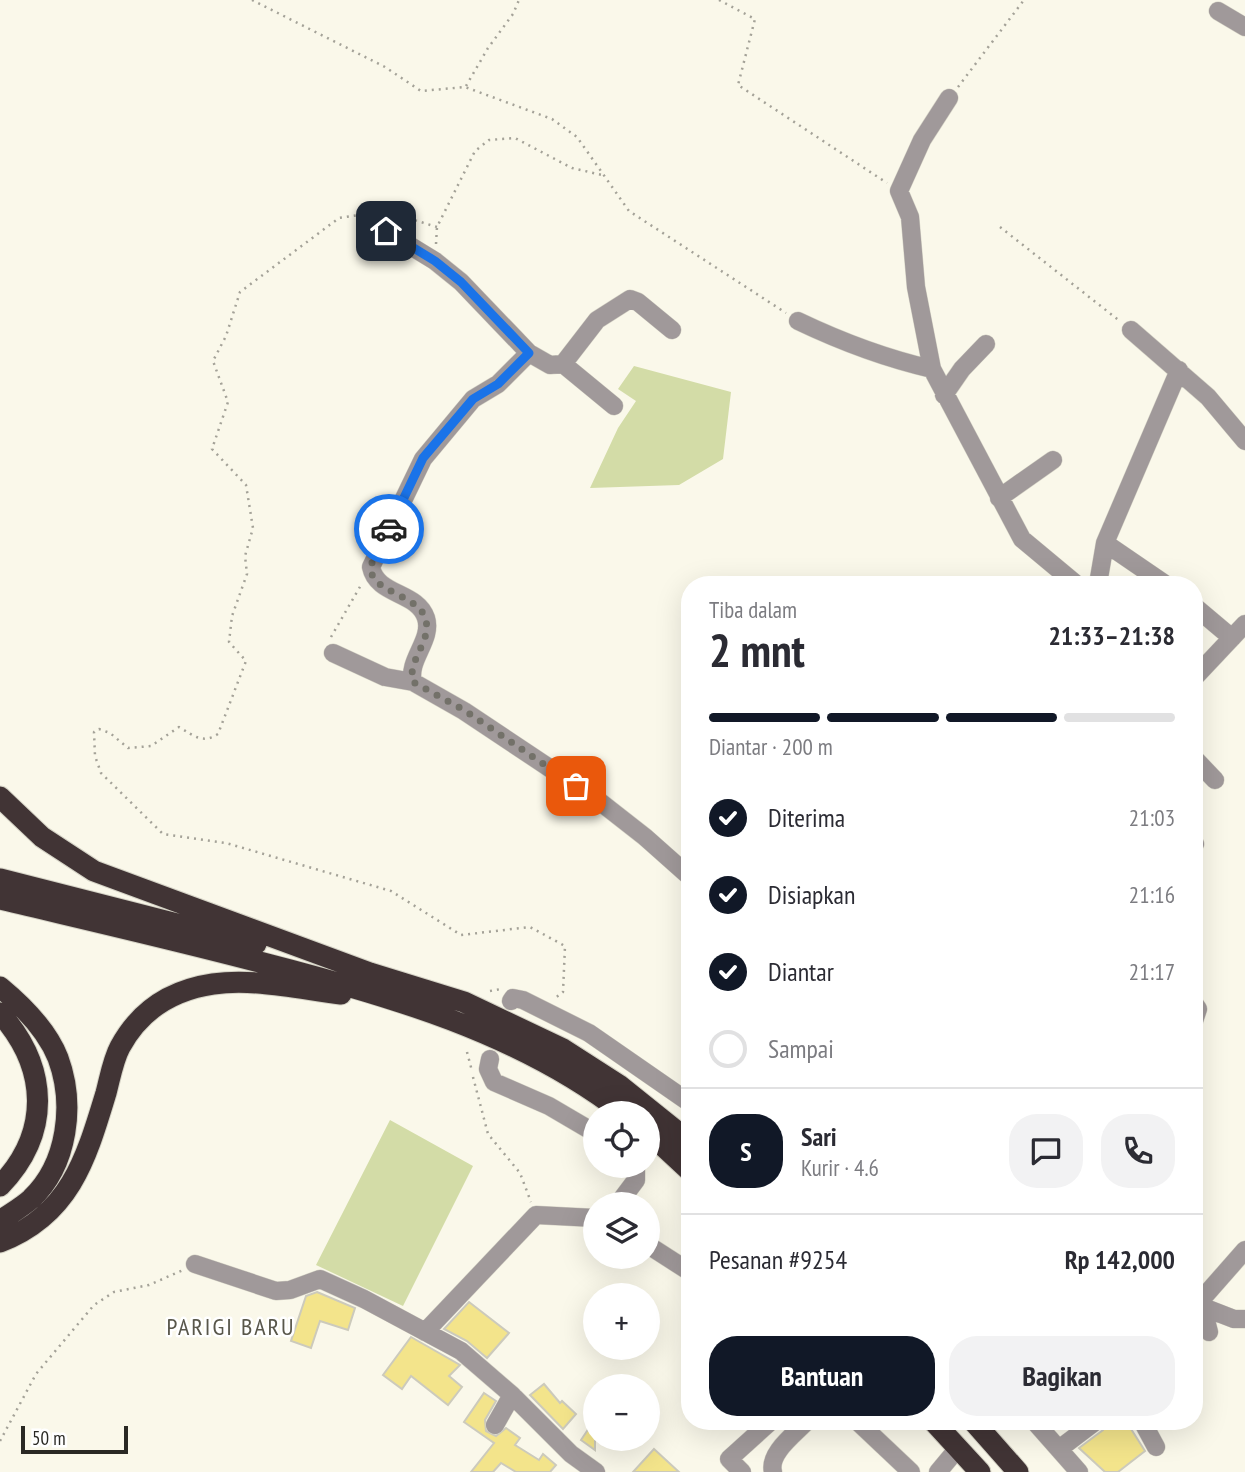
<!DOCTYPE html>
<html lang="id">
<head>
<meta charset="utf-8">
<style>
  :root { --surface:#fff; --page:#f2f2f3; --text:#2b2b33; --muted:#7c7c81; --line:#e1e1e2; --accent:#111827 }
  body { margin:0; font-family:"PT Sans Narrow",sans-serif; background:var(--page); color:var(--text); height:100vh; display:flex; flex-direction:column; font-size:26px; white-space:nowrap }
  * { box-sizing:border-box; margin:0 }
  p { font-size:23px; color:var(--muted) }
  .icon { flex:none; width:38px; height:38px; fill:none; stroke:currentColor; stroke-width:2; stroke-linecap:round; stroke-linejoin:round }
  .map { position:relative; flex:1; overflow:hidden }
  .drawer { position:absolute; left:681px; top:576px; width:522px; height:854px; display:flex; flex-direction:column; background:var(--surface); border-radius:28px; box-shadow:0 7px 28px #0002 }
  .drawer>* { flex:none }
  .buttons { position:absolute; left:583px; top:1101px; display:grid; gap:14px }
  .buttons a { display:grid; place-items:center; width:77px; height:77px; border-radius:50%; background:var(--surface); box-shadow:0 7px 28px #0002; font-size:35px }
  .scale { position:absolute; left:21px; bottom:18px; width:107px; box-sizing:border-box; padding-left:7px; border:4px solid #2a2924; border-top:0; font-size:19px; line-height:24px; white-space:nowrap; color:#2a2924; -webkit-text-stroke:5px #fff; paint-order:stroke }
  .pin { position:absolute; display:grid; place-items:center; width:60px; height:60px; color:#fff; margin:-30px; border-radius:14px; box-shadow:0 4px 10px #0006 }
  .courier { position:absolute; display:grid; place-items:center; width:70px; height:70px; margin:-35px; border:5px solid #1a73e8; border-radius:50%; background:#fff; color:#222; box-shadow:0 2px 9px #0007 }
  .head em { font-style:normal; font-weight:800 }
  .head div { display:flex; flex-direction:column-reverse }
  .head { display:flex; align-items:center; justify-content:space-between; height:119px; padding:0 28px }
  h1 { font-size:46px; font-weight:800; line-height:52px }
  .bar { display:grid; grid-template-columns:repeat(4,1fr); gap:10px 7px; align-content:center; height:84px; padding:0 28px }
  .bar i { height:9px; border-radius:5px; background:var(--line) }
  .bar .selected { background:var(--accent) }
  .bar p { grid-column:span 4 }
  .line { display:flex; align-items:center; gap:18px; padding:0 28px; border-top:2px solid var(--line) }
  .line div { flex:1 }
  .round { display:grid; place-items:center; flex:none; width:74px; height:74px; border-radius:28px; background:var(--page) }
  ol { padding:0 28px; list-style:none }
  li { display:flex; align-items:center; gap:21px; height:77px }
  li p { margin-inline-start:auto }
  li .icon { padding:7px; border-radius:50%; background:var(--accent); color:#fff; stroke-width:4 }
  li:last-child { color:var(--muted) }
  li i { width:38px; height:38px; border:4px solid var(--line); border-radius:50% }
  .cta { display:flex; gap:14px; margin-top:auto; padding:14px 28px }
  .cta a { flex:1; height:80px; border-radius:28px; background:var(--accent); color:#fff; font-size:28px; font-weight:800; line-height:80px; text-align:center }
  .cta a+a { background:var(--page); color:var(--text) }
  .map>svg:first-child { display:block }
</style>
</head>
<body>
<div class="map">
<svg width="1245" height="1472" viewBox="0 0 1245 1472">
  <rect width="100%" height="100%" fill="#faf8ea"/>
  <path fill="#d3dca7" d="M634 366 731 392 723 459 679 485 590 488 618 428 636 401 618 389Z
    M390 1120 473 1166 403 1306 316 1265Z"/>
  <path fill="#f3e48b" stroke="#cccabc" stroke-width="2" d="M317 1292 355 1308 348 1330 320 1321 311 1348 291 1341 306 1296Z
    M469 1302 509 1333 487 1358 467 1341 444 1329Z
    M411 1337 460 1365 449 1376 462 1387 448 1405 411 1376 402 1389 383 1375Z
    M544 1384 560 1403 562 1401 576 1414 563 1429 530 1395Z
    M484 1393 496 1401 485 1420 486 1431 496 1436 506 1428 520 1438 515 1445 539 1460 543 1454 556 1465 550 1472H516L501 1463 493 1472H471L494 1443 464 1422Z
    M595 1419V1450L581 1440Z
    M1107 1421H1126L1145 1451 1118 1472H1105L1079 1448 1103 1430Z
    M654 1449 679 1472H633Z"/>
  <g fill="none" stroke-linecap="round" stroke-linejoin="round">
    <defs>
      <path id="minor" d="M1218 11 1245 27
        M949 98 922 140 899 191 910 217 916 287 932 369 1022 539 1076 584
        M386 231 435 261 461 282 529 353
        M798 321C842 342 884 358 932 369
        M1131 330 1208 397 1245 441
        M563 364 597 320 630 299 638 302 672 330
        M944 395 962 369 986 344
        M999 498 1053 460
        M1105 543 1165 584
        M1098 584 1105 543 1179 370
        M1194 606 1232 638
        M333 653 385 677 413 682 464 711 599 801 645 837 690 877
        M1194 678 1245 624
        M413 682C407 660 433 640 426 618 417 591 377 596 371 567L423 459 473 399 498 384 529 353 550 365 563 364 614 406
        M1194 758 1215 780
        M1194 842 1195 844
        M511 1001 513 998 523 1000 589 1033 690 1103
        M1194 1003 1198 1009 1194 1021
        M490 1059 488 1069 494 1082 549 1106 595 1133
        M618 1204 636 1180V1166
        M648 1245 690 1272
        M195 1264 276 1291 290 1290 320 1279 364 1299 461 1351 512 1395 571 1454 596 1472
        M1201 1300 1245 1250
        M1201 1301 1209 1332
        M1203 1307 1234 1319H1245
        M425 1332 536 1215 595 1218
        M857 1421 911 1472
        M1034 1421 1079 1472
        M1142 1421 1156 1447
        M495 1425 512 1395
        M1059 1449 1096 1421
        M742 1472 729 1459 771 1421
        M773 1472C768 1453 795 1434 807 1421
        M938 1472 958 1448"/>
      <path id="highway" d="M0 797 42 837 94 871 370 973 464 1002 563 1049 619 1085 690 1142
        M0 879 256 944
        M0 899C88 920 176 940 263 963 388 995 520 1033 623 1113
        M0 987C23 1006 47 1030 58 1058 75 1104 68 1164 31 1199 22 1207 10 1214 0 1221
        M0 1013C49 1068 51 1133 0 1186
        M648 1132 690 1171
        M0 1242C70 1215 86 1159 106 1093 110 1078 113 1060 120 1047 140 1010 172 990 213 984 254 978 300 989 341 994
        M933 1421 980 1472
        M973 1421 1018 1472"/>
    </defs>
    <use href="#minor" stroke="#d5d3c6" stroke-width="19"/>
    <use href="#highway" stroke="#d5d3c6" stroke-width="23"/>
    <path stroke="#a4a298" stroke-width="2.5" stroke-dasharray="2 5" stroke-linecap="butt" d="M252 0 385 67 421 91 465 87 552 119 577 137 629 211 786 313
      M719 0 755 19 738 85 887 183
      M466 86 488 48 513 14 519 0
      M958 87 1024 0
      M437 227 385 211 339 218 240 292 226 336 213 361 228 402 212 449 246 485 253 528 245 556 247 574 232 616 229 642 246 661 218 734C203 744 194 736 179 727L151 746 128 748 110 733 99 729 94 732 95 756 101 773 163 834 226 843 391 891 461 935 530 927 565 946 563 992 554 999
      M1000 227 1121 322
      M436 244 437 227 475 151 489 140 515 138 572 168 602 175
      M331 637 361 585
      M490 991 501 989
      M467 1052 472 1071
      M473 1077 488 1134 520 1173 531 1202
      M0 1441 36 1374 94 1305 114 1292 149 1285 183 1270"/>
    <use href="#minor" stroke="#a0999a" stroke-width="18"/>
    <use href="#highway" stroke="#413435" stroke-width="21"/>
  </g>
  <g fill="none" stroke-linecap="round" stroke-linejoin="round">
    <path stroke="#737169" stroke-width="7" stroke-dasharray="0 12.6" d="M389 529C384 540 372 556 371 568 370 593 421 594 426 621 431 642 407 661 413 682L464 710 576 786"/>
    <path stroke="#1a73e8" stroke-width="9" d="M386 231 435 261 461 282 529 353 498 384 473 399 423 458 389 529"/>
  </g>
  <g text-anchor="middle" stroke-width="5" stroke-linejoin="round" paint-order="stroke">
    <g font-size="24" letter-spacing="2" fill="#59574b" stroke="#fff">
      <text x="231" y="1335">PARIGI BARU</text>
    </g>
  </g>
</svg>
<div class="buttons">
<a><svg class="icon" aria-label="locate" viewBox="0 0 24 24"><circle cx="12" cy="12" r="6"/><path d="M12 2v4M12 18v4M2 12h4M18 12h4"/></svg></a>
<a><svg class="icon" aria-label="layers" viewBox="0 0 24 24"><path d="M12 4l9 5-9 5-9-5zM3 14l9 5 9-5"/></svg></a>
<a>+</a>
<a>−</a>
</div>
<div class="scale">50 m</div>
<div class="pin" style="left:576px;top:786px;background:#ea580c"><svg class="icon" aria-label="bag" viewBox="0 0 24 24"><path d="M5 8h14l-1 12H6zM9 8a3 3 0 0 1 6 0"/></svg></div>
<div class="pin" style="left:386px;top:231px;background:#1f2937"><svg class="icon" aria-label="home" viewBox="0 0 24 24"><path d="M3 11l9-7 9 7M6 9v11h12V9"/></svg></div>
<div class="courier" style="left:389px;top:529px"><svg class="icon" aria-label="car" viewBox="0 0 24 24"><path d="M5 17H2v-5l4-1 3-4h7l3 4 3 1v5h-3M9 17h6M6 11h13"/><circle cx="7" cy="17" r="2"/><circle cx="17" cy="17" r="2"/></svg></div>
<section class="drawer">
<div class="head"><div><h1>2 mnt</h1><p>Tiba dalam</p></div><em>21:33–21:38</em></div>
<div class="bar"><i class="selected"></i><i class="selected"></i><i class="selected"></i><i></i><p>Diantar · 200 m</p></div>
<ol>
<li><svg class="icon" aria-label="check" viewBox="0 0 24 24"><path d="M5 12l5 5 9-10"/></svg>Diterima<p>21:03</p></li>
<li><svg class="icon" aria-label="check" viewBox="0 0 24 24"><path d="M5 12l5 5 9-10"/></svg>Disiapkan<p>21:16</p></li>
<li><svg class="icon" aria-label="check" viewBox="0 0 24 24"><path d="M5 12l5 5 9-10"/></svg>Diantar<p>21:17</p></li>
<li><i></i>Sampai</li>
</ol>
<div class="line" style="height:126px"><b class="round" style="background:var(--accent);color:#fff">S</b><div><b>Sari</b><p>Kurir · 4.6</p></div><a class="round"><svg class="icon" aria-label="chat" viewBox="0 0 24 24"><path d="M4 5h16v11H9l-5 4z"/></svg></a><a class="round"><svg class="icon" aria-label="phone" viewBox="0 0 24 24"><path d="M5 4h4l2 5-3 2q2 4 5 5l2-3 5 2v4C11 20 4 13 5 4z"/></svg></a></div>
<div class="line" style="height:91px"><div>Pesanan #9254</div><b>Rp 142,000</b></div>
<div class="cta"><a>Bantuan</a><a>Bagikan</a></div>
</section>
</div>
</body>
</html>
